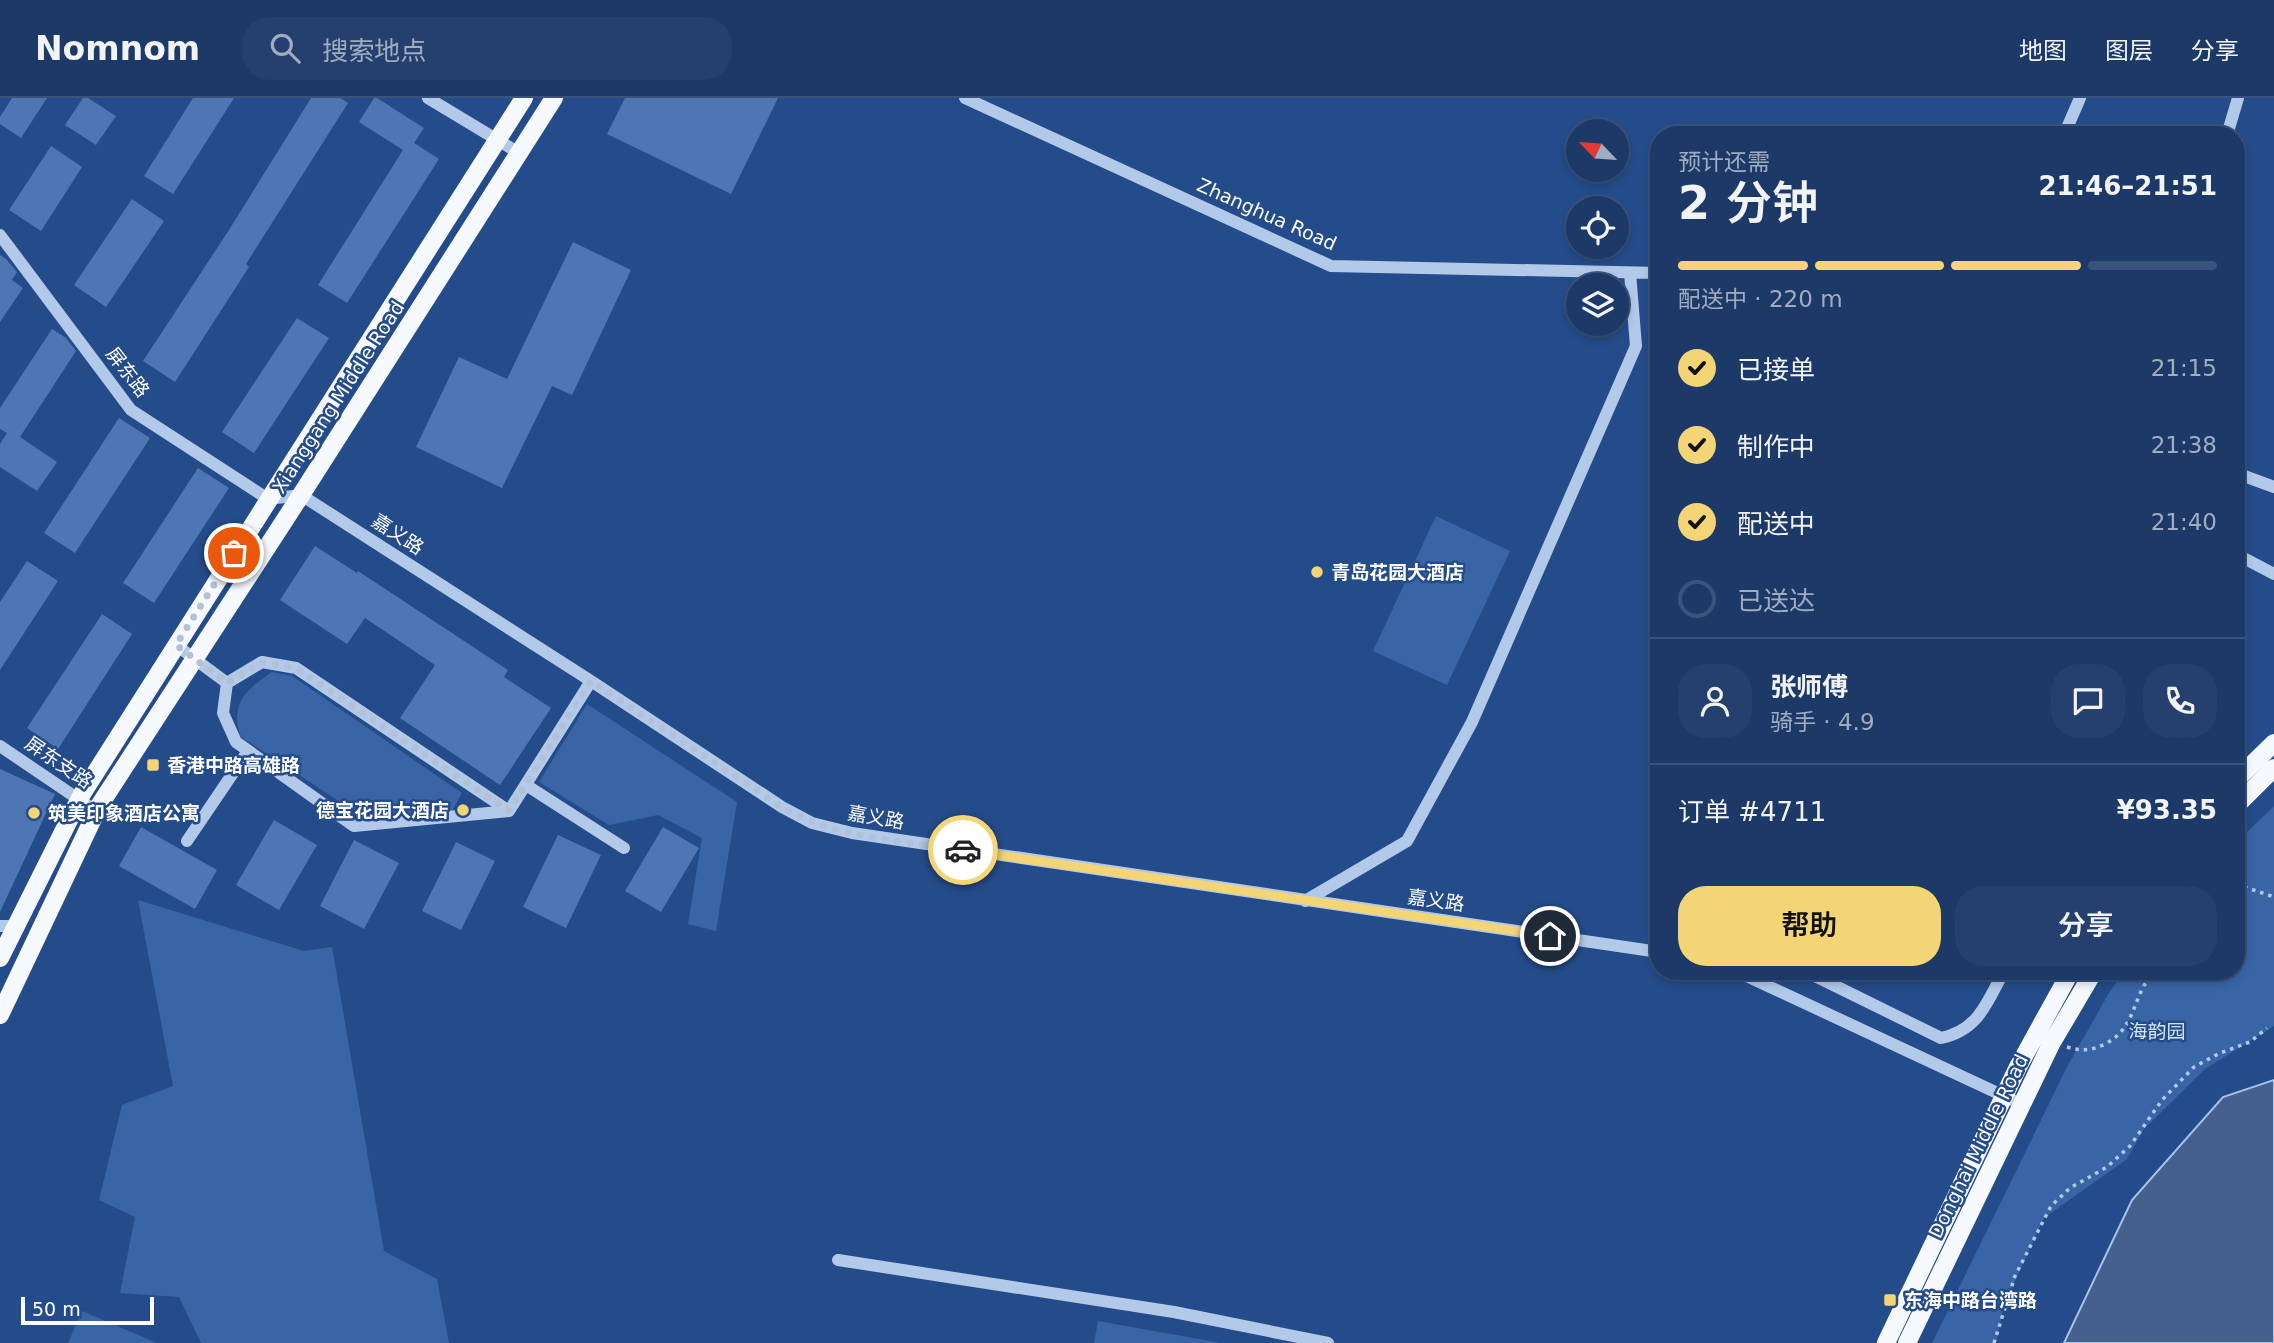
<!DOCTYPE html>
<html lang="zh">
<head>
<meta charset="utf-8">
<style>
  :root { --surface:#1c3968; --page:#25406e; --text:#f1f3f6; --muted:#a0acc0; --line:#3a537c; --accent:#f4d576 }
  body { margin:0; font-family:"DejaVu Sans","Noto Sans SC",sans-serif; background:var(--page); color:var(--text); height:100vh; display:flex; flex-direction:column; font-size:26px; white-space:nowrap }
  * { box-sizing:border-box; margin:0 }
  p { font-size:23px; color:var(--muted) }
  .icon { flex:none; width:38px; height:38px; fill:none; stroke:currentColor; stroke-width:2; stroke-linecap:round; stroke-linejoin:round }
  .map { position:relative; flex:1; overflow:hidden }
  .side { position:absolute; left:1650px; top:28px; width:595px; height:854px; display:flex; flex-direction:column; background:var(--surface); border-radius:28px; box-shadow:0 4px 10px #0003,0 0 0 2px var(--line) }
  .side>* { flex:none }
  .needle { width:46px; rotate:295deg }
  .fabs { position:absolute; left:1566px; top:21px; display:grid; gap:14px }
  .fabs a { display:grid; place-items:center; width:63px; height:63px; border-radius:50%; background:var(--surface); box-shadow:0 4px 10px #0003,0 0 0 2px var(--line); font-size:35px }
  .scale { position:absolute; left:21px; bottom:18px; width:133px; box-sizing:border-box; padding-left:7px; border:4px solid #fff; border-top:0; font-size:19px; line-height:24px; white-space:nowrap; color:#fff; -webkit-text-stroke:5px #254c8a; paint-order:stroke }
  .pin { position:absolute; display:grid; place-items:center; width:60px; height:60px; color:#fff; margin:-30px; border:4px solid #fff; border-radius:50%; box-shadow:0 2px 7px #0007 }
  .courier { position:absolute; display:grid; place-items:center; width:70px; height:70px; margin:-35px; border:5px solid #f4d576; border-radius:50%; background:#fff; color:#222; box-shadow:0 2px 9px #0007 }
  .headline em { font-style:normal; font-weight:600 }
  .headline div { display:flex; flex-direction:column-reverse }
  .headline { display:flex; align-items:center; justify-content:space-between; height:119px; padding:0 28px }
  h1 { font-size:46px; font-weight:600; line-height:52px }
  .bar { display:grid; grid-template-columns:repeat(4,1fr); gap:10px 7px; align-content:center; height:84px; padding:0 28px }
  .bar i { height:9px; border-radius:5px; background:var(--line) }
  .bar .on { background:var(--accent) }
  .bar p { grid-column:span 4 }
  .line { display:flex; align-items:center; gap:18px; padding:0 28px; border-top:2px solid var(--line) }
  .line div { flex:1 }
  .round { display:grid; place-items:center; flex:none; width:74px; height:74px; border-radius:28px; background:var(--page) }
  ol { padding:0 28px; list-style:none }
  li { display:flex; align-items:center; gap:21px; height:77px }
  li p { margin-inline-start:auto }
  li .icon { padding:7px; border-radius:50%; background:var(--accent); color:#111; stroke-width:4 }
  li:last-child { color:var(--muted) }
  li i { width:38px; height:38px; border:4px solid var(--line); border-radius:50% }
  .action { display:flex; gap:14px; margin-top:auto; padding:14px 28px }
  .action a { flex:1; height:80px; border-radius:28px; background:var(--accent); color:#111; font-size:28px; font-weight:600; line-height:80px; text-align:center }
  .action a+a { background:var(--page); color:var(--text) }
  header { display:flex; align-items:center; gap:42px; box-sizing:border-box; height:98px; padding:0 35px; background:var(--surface); border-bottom:2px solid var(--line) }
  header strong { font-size:33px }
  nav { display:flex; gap:38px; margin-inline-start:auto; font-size:24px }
  .search { width:490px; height:63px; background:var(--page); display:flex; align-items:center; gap:18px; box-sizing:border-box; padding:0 24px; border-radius:28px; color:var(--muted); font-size:26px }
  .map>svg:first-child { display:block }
</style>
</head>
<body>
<header>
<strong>Nomnom</strong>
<div class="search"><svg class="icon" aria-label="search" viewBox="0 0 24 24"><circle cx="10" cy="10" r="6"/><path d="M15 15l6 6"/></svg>搜索地点</div>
<nav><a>地图</a><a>图层</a><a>分享</a></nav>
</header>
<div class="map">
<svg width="2274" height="1245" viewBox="0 0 2274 1245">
  <rect width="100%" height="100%" fill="#254c8a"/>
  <path fill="#3965a7" d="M1436 418 1510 453 1447 587 1373 553Z
    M272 574 292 578 462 695 448 720 354 713 241 639C229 606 246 592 272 574Z
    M587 606 737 704 716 833 688 826 702 740 658 717 609 727 539 684Z
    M2274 708V928L2205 971 2144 1031 2127 1061 2044 1120 2004 1207 1996 1245H1932L2067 969 2109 895 2124 873H2236L2237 744Z
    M138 802 304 853 332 849 384 1153 437 1181 449 1245H201L179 1199 120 1195 135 1119 99 1102 122 1007 173 988Z
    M82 1213 157 1245H68Z
    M1098 1223 1221 1245H1094Z"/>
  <path fill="#45608d" stroke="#a6c3eb" stroke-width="2" d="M2274 982V1245H2064L2132 1102 2223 999Z"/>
  <path fill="#4d76b2" d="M12 0H47L21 40 0 26V19Z
    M83 0H88L116 18 96 47 65 27Z
    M193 0H234L173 96 144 78Z
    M311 0H340L348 5 246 166 249 169 175 284 143 263 229 132Z
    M374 0H377L424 30 414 45 439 61 347 205 318 187 403 52 359 24Z
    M625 0H778L731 96 607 36Z
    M51 48 82 69 41 133 9 112Z
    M132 101 164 123 106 209 74 187Z
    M573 144 631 172 572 297 552 288 502 390 416 349 459 259 507 281Z
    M0 157 7 162 17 174 12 182 23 190 0 224Z
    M297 220 329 240 254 355 222 334Z
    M52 231 66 240 76 253 20 339 57 364 37 393 0 369V346L7 335 0 331V310Z
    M119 320 150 340 75 455 44 435Z
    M198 370 229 390 154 505 123 485Z
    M315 448 357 475 358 473 508 572 504 579 551 610 500 687 400 620 435 567 365 520 347 546 280 502Z
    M27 463 58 483 0 572V504Z
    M102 516 132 536 58 651 27 630Z
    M0 671 55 696 0 814Z
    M274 722 317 747 279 812 236 787Z
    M141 729 217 772 195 811 119 768Z
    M663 729 699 750 661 814 625 793Z
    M558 737 601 757 566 830 523 809Z
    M354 742 399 765 364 831 320 808Z
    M456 744 495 763 461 832 422 813Z"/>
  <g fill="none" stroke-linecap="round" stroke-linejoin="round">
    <path stroke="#b2c9ea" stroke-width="3.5" stroke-dasharray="3.5 5" stroke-linecap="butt" d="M2236 786 2274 799
      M2067 949C2081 953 2091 953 2105 946 2138 929 2131 897 2155 873
      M1994 1245 2015 1178 2051 1108 2070 1090 2107 1069 2130 1048 2162 1002 2194 969 2220 955 2250 944 2267 930"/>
    <path stroke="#b2c9ea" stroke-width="12" d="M428 0 519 55
      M965 0 1331 168 1659 175
      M2064 37 2080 0
      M2227 37 2238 0
      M0 137 131 312 268 401 301 397 591 583 782 709 812 725 852 735 1659 854
      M2236 375 2274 389
      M2236 456 2274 476
      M176 547 227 585 223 615 236 644 354 728 509 713 591 583
      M227 585 262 564 296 570 509 713
      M0 648 96 713
      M526 687 624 750
      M187 743 248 653
      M1305 803 1407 743 1472 624 1636 248 1630 175
      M0 828H16
      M1736 873 2021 1006
      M1809 875 1941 940C1979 932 1987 904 2004 873
      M838 1162 1174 1214 1328 1245"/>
    <path stroke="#f6f9fe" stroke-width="18" d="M2236 682 2274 645
      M2236 708 2274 670
      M0 860 82 696 524 0
      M0 917 99 708 301 397 554 0
      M1886 1245 2018 969 2071 873
      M1907 1245 2051 946 2094 873"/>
  </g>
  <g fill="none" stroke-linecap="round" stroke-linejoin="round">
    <path stroke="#b3c0d6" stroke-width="7" stroke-dasharray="0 12.6" d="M234 455 176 547 227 585 262 564 296 570 509 713 591 583 782 709C836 741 903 743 963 752"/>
    <path stroke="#f4d576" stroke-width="9" d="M963 752 1550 838"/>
  </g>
  <g fill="#f4d576" stroke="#254c8a" stroke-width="2.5">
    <circle cx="1317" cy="474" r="7"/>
    <rect x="146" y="660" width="14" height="14" rx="3.5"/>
    <circle cx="463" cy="712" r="7"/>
    <circle cx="34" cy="715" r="7"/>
    <rect x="1883" y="1195" width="14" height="14" rx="3.5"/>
  </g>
  <g text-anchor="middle" stroke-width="5" stroke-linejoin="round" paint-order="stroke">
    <g font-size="19" fill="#fff" stroke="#254c8a">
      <text transform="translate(1267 116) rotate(24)" y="7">Zhanghua Road</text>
      <text transform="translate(128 274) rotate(52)" y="7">屏东路</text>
      <text transform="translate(338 299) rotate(-57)" y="7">Xianggang Middle Road</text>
      <text transform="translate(398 436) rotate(33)" y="7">嘉义路</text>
      <text transform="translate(59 664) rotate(34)" y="7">屏东支路</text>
      <text transform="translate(876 719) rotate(10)" y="7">嘉义路</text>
      <text transform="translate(1436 802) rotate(8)" y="7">嘉义路</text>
      <text transform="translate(1978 1048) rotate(-64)" y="7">Donghai Middle Road</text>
    </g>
    <g font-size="19" font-weight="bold" fill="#fff" stroke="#254c8a" text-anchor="start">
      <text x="1331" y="481">青岛花园大酒店</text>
      <text x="167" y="674">香港中路高雄路</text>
      <text x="449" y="719" text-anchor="end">德宝花园大酒店</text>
      <text x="48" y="722">筑美印象酒店公寓</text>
      <text x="1904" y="1209">东海中路台湾路</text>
    </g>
    <g font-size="19" fill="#d6e4f8" stroke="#254c8a">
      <text x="2157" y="940">海韵园</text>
    </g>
  </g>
</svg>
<div class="fabs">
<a><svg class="needle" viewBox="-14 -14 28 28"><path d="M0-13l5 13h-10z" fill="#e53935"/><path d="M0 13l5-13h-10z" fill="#a0acc0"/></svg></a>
<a><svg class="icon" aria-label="locate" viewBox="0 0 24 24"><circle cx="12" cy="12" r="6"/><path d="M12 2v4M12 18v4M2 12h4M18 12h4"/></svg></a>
<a><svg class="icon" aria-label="layers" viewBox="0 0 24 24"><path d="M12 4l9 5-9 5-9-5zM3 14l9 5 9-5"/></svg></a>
</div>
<div class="scale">50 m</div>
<div class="pin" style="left:234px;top:455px;background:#ea580c"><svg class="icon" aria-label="bag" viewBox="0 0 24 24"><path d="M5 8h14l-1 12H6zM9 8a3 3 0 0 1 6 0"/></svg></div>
<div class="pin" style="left:1550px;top:838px;background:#1f2937"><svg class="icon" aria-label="home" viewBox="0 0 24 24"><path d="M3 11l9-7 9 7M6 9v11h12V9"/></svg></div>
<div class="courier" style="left:963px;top:752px"><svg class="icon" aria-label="car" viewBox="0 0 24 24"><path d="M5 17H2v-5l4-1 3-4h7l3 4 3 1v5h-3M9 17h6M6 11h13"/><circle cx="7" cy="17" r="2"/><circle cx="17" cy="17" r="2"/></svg></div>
<section class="side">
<div class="headline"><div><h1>2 分钟</h1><p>预计还需</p></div><em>21:46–21:51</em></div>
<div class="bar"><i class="on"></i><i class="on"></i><i class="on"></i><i></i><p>配送中 · 220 m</p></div>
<ol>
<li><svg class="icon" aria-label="check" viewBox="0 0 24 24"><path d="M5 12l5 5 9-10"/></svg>已接单<p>21:15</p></li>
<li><svg class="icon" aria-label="check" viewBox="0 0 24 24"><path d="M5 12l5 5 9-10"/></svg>制作中<p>21:38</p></li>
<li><svg class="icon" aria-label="check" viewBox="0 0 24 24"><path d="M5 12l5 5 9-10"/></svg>配送中<p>21:40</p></li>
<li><i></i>已送达</li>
</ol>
<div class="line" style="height:126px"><a class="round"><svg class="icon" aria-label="person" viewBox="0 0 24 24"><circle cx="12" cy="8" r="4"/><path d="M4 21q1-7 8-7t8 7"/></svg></a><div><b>张师傅</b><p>骑手 · 4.9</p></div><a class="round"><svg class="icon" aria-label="chat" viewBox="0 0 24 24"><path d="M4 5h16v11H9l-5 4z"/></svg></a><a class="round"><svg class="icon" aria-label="phone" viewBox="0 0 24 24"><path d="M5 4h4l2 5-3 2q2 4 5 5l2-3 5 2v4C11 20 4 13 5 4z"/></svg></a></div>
<div class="line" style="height:91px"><div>订单 #4711</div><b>¥93.35</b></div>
<div class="action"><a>帮助</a><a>分享</a></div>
</section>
</div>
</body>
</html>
